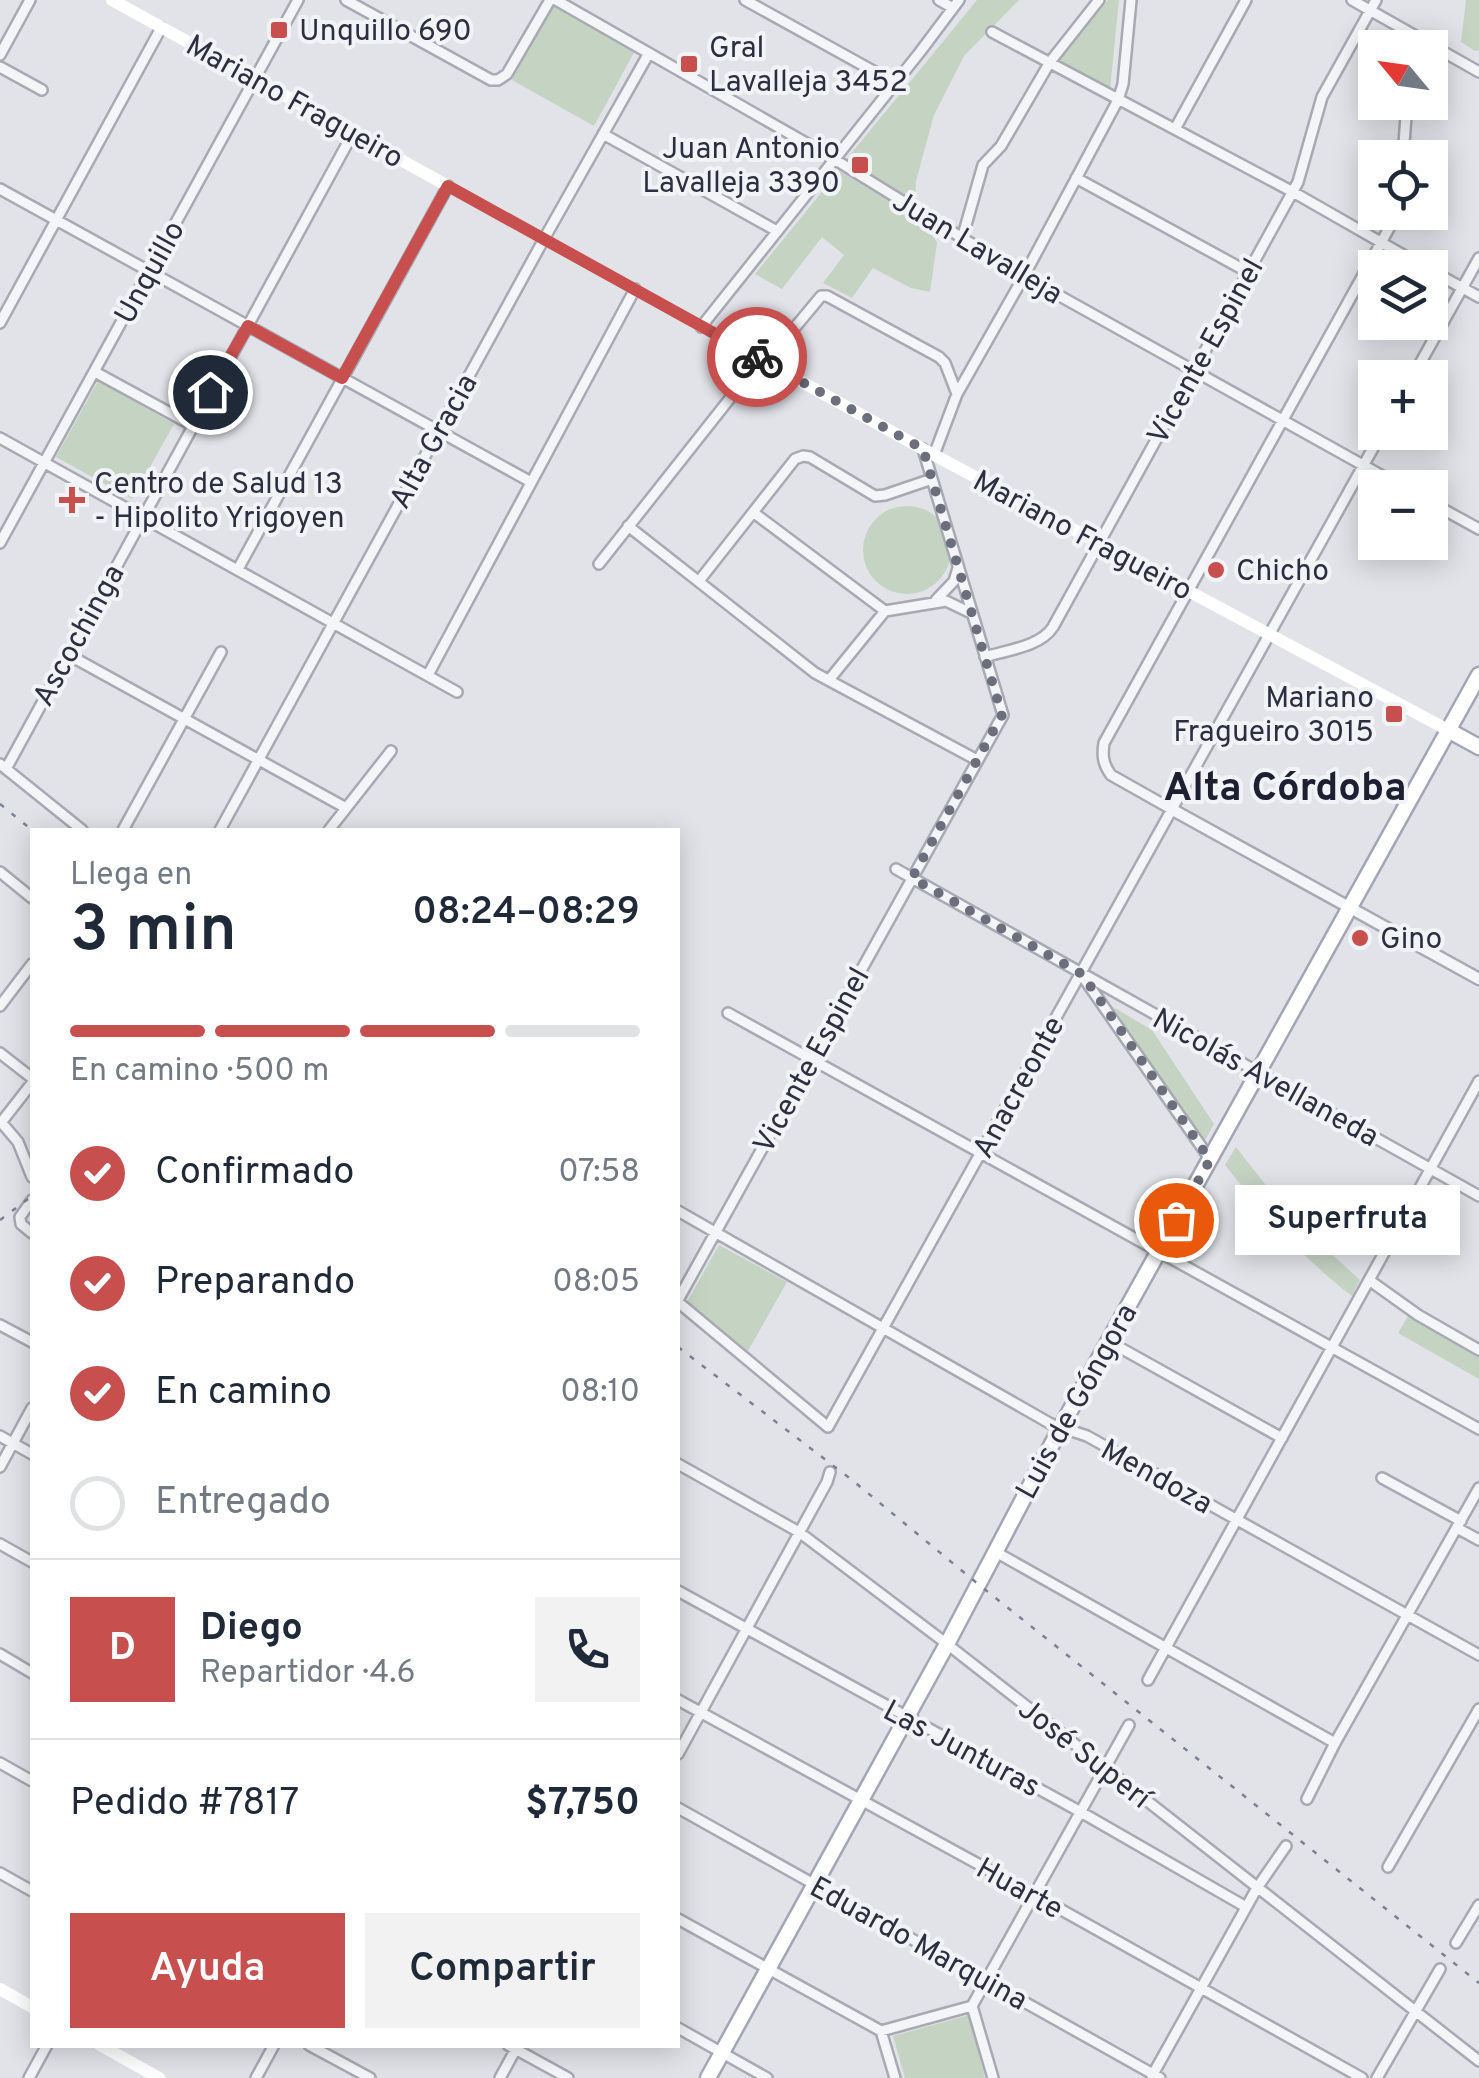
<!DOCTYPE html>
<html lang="es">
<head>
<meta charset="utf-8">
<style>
  :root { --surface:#fff; --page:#f2f2f3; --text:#1f2937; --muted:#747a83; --line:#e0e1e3; --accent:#c7504e }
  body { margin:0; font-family:Overpass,sans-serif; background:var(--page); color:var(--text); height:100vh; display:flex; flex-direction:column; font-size:38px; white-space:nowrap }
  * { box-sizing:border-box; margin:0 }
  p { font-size:32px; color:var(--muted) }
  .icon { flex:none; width:55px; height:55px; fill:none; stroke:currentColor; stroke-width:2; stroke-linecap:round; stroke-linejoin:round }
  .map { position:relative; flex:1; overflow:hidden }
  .side { position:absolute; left:30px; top:828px; width:650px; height:1220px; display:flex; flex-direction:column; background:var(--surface); border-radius:0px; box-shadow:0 5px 25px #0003 }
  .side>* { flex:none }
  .needle { width:65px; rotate:299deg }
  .fabs { position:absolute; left:1358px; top:30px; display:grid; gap:20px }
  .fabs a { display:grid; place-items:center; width:90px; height:90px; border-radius:0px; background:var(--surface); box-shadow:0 5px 25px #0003; font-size:50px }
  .pin { position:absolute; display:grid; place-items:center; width:85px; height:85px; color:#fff; margin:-42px; border:5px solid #fff; border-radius:50%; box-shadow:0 2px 10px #0007 }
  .courier { position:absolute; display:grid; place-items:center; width:100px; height:100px; margin:-50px; border:8px solid #c7504e; border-radius:50%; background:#fff; color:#222; box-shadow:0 2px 12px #0007 }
  .bubble { position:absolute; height:70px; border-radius:0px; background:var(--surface); box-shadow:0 5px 25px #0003; font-size:32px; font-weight:600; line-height:70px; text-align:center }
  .headline em { font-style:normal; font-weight:600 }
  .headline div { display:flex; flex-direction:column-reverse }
  .headline { display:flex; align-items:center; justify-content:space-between; height:170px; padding:0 40px }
  h1 { font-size:65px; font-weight:600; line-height:75px }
  .bar { display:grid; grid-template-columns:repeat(4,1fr); gap:15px 10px; align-content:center; height:120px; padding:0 40px }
  .bar i { height:12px; border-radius:8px; background:var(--line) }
  .bar .selected { background:var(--accent) }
  .bar p { grid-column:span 4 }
  .line { display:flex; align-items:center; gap:25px; padding:0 40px; border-top:2px solid var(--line) }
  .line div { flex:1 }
  .round { display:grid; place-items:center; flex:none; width:105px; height:105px; border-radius:0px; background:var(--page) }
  ol { padding:0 40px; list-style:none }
  li { display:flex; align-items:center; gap:30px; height:110px }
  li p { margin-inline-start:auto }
  li .icon { padding:10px; border-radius:50%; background:var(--accent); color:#fff; stroke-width:4 }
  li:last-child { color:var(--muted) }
  li i { width:55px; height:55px; border:5px solid var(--line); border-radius:50% }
  .button { display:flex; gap:20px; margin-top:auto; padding:20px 40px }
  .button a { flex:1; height:115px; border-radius:0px; background:var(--accent); color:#fff; font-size:40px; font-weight:600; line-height:115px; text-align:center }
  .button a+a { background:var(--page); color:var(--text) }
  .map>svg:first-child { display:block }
</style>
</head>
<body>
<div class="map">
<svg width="1479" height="2078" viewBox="0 0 1479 2078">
  <rect width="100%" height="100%" fill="#e2e3e9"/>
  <path fill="#c5d3c3" d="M977 0H1019L964 56 934 115 916 181 915 205 845 161Z
    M1108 0H1119L1110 89 1059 60Z
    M1466 0H1479V50L1475 51 1461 42Z
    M554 4 636 49 594 126 512 80Z
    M839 171 926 223 937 243 930 292 911 288 873 268 852 298 823 283 844 255 822 237 782 289 755 274Z
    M98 381 174 424 132 499 56 457Z
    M863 550a44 44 0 1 1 88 0a44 44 0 1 1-88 0Z
    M1113 1007 1152 1030 1214 1124 1204 1142Z
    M1236 1147 1290 1216 1360 1280 1352 1296C1302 1258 1263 1213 1225 1165Z
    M719 1245 787 1282 748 1351 687 1302Z
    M1408 1316 1479 1356V1379L1398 1333Z
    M969 2015 985 2078H905L893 2036Z"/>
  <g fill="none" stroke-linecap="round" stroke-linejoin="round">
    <defs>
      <path id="minor" d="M346 0 491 80H498L507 74 550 0
        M556 0 834 159 1024 276 1404 488
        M745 0 895 83
        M939 0 953 8
        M1352 0 1479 72
        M992 32 1293 192 1426 268
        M0 55 30 0
        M0 67 42 90
        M1175 129 1246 0
        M603 134 777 231
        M1403 158 1407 102
        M1076 178 1248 272
        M0 189 531 482
        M962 239 983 165 1001 146 1050 62 1099 0
        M1430 270 1479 297
        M0 323 161 28
        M701 327 920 52 959 0
        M772 355 817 301 821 296H827L939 357 945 363 957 394
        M95 372 192 425
        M1412 378 1479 258
        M0 438 457 692
        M934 455 957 394 1024 276 1118 100 1123 84 1131 0
        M1430 502 1479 529
        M754 513 885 611
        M628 526 815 673 977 760
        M0 543 298 0
        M599 564 750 373 759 358
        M238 569 448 186
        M699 581 795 459 803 456 810 457 875 496 885 495 932 479
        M936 600 954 581 958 568
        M67 654 346 808
        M985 657C1007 650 1040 647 1053 627L1298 182 1322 97 1376 0
        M428 675 635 289
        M829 680 885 611 946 601 971 613
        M0 764 82 830
        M6 769 353 133
        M1173 810 1111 775C1103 764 1102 756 1104 743L1398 212
        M123 830 221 652
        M220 830 544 239 649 53
        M329 830 391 751
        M896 869 1479 1196
        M0 872 32 898
        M1083 977 1210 1159
        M0 1006 32 964
        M728 1013 1479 1429
        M0 1053 32 1078
        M1 1122 18 1142 32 1177
        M0 1124 32 1083
        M32 1200 20 1217 21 1224 32 1233
        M678 1211 1051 1424 1087 1436 1479 1655
        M1369 1280 1418 1315 1479 1350
        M678 1300 1003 715 923 449
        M678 1302 828 1427 1382 432
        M0 1325 32 1342
        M1108 1341 1282 1438
        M0 1436 32 1454
        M678 1464 799 1532 947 1644 1479 2061
        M0 1467 32 1408
        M1382 1478 1461 1521
        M1457 1528 1479 1540
        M0 1544 32 1562
        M994 1551 1335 1743
        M678 1591 1079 1811 1246 1907
        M0 1654 32 1673
        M1148 1680 1479 1081
        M678 1700 1033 1894 1362 2078
        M678 1754 827 1482 830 1472
        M0 1763 32 1781
        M1307 1799 1335 1743 1479 1488
        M678 1808 1160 2078
        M1388 1867 1479 1709
        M0 1873 32 1891
        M678 1919 881 2031 972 2006
        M1456 1943 1479 1905
        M972 2006 1129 1725
        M972 2006 993 2078
        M678 2028 767 2078
        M881 2031 895 2078
        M309 2045 370 2078
        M508 2045 568 2078
        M1152 2076 1257 1888 1286 1846
        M29 2078 47 2045
        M256 2078 274 2045
        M500 2078 518 2045
        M1377 2078 1440 1969"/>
      <path id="tertiary" d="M1173 810 1479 979"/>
      <path id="primary" d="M1448 730 1479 747
        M708 2078 947 1644 1061 1427 1479 675"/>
    </defs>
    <use href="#minor" stroke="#a7a9b3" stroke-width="14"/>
    <use href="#tertiary" stroke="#a7a9b3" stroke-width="15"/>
    <use href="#primary" stroke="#a2a6b4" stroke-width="19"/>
    <use href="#minor" stroke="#f4f5f8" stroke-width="9"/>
    <use href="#tertiary" stroke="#f4f5f8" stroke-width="10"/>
    <path stroke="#fff" stroke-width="12" d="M112 0 923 449 1448 730
      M0 1989 32 2007
      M100 2045 159 2078"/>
    <use href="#primary" stroke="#fff" stroke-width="14"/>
    <path stroke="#7c8192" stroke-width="2.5" stroke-dasharray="5 10" stroke-linecap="butt" d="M0 804 32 830
      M0 1220 32 1196
      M678 1347 852 1480 978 1584 1479 1983"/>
  </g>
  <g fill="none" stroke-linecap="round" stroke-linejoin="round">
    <path stroke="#6b6e7b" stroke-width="10" stroke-dasharray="0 18" d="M757 357 923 449 1002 715 912 878 1082 974 1210 1160 1176 1220"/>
    <path stroke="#c7504e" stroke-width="12" d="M210 392 248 326 342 378 448 186 757 357"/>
  </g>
  <g fill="#c7504e" stroke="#f1f3f7" stroke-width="4">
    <rect x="269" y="20" width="20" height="20" rx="5"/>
    <rect x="679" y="54" width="20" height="20" rx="5"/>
    <rect x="850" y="155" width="20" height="20" rx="5"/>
    <path d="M67 485h10v10h10v10h-10v10h-10v-10h-10v-10h10z"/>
    <circle cx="1216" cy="570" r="10"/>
    <rect x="1384" y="704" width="20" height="20" rx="5"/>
    <circle cx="1360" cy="938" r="10"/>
  </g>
  <g text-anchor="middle" stroke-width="8" stroke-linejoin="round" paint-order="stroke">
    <g font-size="30" fill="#2b2f40" stroke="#f1f3f7" text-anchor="start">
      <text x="299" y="40">Unquillo 690</text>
      <text x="709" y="57">Gral<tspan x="709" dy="34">Lavalleja 3452</tspan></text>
      <text x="840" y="158" text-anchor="end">Juan Antonio<tspan x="840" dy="34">Lavalleja 3390</tspan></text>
      <text x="94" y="493">Centro de Salud 13<tspan x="94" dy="34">- Hipolito Yrigoyen</tspan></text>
      <text x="1236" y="580">Chicho</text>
      <text x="1374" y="707" text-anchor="end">Mariano<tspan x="1374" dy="34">Fragueiro 3015</tspan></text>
      <text x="1380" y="948">Gino</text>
    </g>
    <g font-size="30" fill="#2b2f40" stroke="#f1f3f7">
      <text transform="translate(295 101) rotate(29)" y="10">Mariano Fragueiro</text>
      <text transform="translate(978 247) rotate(31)" y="10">Juan Lavalleja</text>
      <text transform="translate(149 272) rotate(-61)" y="10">Unquillo</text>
      <text transform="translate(1205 351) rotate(-61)" y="10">Vicente Espinel</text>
      <text transform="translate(433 441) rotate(-61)" y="10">Alta Gracia</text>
      <text transform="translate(1083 535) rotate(28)" y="10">Mariano Fragueiro</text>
      <text transform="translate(78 635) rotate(-61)" y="10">Ascochinga</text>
      <text transform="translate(811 1060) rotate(-61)" y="10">Vicente Espinel</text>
      <text transform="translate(1266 1077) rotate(29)" y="10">Nicolás Avellaneda</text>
      <text transform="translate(1018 1087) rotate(-61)" y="10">Anacreonte</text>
      <text transform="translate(1076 1401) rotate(-61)" y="10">Luis de Góngora</text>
      <text transform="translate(1157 1476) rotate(29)" y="10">Mendoza</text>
      <text transform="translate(962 1748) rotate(28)" y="10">Las Junturas</text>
      <text transform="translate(1085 1753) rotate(38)" y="10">José Superí</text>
      <text transform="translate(1020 1888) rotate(29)" y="10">Huarte</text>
      <text transform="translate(919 1943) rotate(29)" y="10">Eduardo Marquina</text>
    </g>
    <g font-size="40" font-weight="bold" fill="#1d2031" stroke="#f1f3f7">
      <text x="1285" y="800">Alta Córdoba</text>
    </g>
  </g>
</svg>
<div class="fabs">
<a><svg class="needle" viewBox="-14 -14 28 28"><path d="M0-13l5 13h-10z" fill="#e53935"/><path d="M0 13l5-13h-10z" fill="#747a83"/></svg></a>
<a><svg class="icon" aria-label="locate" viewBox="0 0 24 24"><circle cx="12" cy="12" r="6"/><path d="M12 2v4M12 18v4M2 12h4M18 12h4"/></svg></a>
<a><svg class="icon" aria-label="layers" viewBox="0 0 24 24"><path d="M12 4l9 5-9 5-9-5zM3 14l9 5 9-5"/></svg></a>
<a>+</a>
<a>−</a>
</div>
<div class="pin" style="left:1176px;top:1220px;background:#ea580c"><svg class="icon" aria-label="bag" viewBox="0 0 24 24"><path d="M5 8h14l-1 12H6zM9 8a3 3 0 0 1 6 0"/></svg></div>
<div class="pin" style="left:210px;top:392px;background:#1f2937"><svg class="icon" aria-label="home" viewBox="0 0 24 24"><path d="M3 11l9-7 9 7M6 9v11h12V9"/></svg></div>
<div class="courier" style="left:757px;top:357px"><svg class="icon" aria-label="bike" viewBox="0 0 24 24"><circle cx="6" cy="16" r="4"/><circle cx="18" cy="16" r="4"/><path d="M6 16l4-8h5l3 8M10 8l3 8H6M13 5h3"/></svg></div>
<div class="bubble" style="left:1235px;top:1185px;width:225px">Superfruta</div>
<section class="side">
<div class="headline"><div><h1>3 min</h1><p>Llega en</p></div><em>08:24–08:29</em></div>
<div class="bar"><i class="selected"></i><i class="selected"></i><i class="selected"></i><i></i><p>En camino · 500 m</p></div>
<ol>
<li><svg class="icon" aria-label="check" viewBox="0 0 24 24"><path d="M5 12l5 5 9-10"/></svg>Confirmado<p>07:58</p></li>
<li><svg class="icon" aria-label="check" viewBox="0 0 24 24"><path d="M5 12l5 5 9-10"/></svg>Preparando<p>08:05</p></li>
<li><svg class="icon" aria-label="check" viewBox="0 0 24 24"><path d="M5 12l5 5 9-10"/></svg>En camino<p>08:10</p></li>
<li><i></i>Entregado</li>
</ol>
<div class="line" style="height:180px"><b class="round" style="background:var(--accent);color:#fff">D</b><div><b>Diego</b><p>Repartidor · 4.6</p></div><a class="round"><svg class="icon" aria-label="phone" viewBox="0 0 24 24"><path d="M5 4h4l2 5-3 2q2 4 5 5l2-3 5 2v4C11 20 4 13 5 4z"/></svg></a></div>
<div class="line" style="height:130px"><div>Pedido #7817</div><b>$7,750</b></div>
<div class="button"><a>Ayuda</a><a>Compartir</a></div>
</section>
</div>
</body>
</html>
